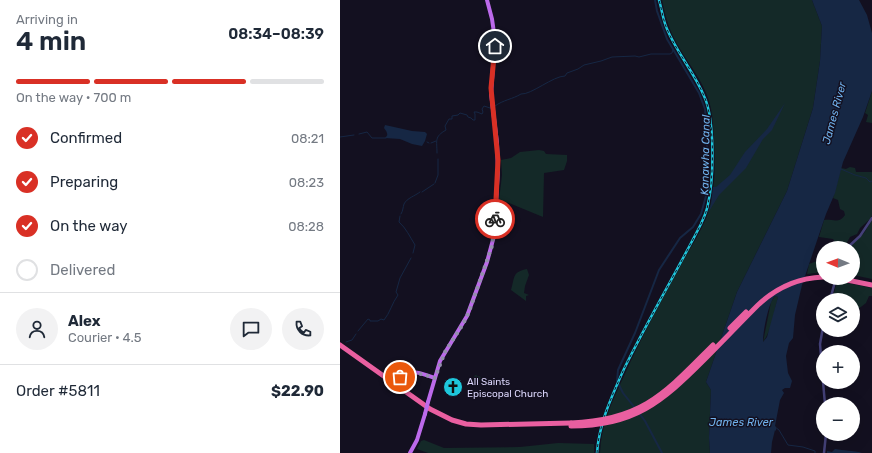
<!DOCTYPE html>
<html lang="en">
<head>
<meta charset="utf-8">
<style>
  :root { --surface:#fff; --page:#f2f2f3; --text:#1f2937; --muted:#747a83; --line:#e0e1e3; --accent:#d93025 }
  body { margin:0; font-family:Rubik,sans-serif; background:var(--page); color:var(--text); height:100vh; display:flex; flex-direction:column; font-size:15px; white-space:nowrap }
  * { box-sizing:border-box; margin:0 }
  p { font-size:13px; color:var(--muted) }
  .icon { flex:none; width:22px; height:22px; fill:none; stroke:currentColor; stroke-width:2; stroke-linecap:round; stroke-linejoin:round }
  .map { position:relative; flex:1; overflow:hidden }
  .panel { display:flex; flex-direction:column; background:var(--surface); width:340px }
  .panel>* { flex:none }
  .needle { width:26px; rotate:271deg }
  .tools { position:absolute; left:476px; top:241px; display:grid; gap:8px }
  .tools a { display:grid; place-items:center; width:44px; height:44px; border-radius:50%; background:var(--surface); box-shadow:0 4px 16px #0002; font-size:20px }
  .pin { position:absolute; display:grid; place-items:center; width:34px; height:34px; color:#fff; margin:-17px; border:2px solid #fff; border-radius:50%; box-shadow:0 1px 4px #0007 }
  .courier { position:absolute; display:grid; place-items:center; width:40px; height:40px; margin:-20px; border:3px solid #d93025; border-radius:50%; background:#fff; color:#222; box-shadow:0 1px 5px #0007 }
  .head em { font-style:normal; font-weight:600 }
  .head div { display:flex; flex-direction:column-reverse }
  .head { display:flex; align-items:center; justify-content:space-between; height:68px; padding:0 16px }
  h1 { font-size:26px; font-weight:600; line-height:30px }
  .bar { display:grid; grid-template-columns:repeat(4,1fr); gap:6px 4px; align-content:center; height:48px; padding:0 16px }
  .bar i { height:5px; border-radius:3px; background:var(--line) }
  .bar .selected { background:var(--accent) }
  .bar p { grid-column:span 4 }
  .line { display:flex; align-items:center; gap:10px; padding:0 16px; border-top:1px solid var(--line) }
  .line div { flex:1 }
  .round { display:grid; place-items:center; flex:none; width:42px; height:42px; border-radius:21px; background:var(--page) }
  ol { padding:0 16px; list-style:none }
  li { display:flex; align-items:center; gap:12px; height:44px }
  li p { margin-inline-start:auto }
  li .icon { padding:4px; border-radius:50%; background:var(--accent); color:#fff; stroke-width:4 }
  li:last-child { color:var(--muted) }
  li i { width:22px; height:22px; border:2px solid var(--line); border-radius:50% }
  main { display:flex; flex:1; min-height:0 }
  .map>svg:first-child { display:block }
</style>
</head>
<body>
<main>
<section class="panel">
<div class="head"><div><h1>4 min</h1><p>Arriving in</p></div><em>08:34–08:39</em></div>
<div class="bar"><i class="selected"></i><i class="selected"></i><i class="selected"></i><i></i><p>On the way · 700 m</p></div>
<ol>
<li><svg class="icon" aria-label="check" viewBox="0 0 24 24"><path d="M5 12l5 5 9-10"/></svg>Confirmed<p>08:21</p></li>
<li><svg class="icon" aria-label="check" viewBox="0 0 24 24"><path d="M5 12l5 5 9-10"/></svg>Preparing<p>08:23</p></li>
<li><svg class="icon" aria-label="check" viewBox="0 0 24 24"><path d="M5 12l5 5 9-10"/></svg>On the way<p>08:28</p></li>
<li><i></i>Delivered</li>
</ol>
<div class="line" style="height:72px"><a class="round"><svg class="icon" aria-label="person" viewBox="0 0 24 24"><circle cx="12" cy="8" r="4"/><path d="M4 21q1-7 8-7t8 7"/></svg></a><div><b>Alex</b><p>Courier · 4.5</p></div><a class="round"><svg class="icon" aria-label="chat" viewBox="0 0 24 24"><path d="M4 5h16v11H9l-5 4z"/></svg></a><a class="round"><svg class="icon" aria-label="phone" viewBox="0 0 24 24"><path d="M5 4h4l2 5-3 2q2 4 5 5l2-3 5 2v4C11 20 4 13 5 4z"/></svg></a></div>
<div class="line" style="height:52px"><div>Order #5811</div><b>$22.90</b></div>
</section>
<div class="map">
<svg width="532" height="453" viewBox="0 0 532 453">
  <rect width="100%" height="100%" fill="#131020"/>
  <path fill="#142928" d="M322 0H472L482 26 480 61 473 108 447 191 397 292 366 382 371 390 369 438 370 453H260C261 425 272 401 284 376 301 338 321 301 341 265 351 246 365 227 370 206 377 182 375 140 372 115 369 86 348 65 335 40 328 27 325 14 322 0Z
    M532 91V123L526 122 528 115 525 113Z
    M199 150 204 151 206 154 227 155V161L224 170 204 173 203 217 169 203 159 200 162 175 161 160 171 158 180 152Z
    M510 167 515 168 516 172H532V216L530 219 520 228 517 234 510 237 504 248H495L496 243 493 239 479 237 484 220C493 219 499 224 505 215L504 211 500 209 498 200 493 198 501 168 506 169Z
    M532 220V279L513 275V248H509L524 233Z
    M477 261 483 262V272L467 274 469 264Z
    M187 269 189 275 185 286 184 293 189 295 186 296V301L171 290C175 277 172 272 187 269Z
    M497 281 532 288V296H529L526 303 513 313V300H503L493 297Z
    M435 296 438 297C434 312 432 330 423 342L431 302Z
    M135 375 141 377 136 386 131 382Z
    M84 440 104 448 180 447 218 443 254 444V453H88L77 449 81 441Z"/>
  <path fill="#162744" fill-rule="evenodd" d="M472 0H519L527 15 532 33V91L523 117 503 162 495 193 486 214 462 285 455 315 453 338 449 343 446 356 448 373 452 381 450 388H445L442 390 444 393 440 400 435 426 436 427V431L435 430 432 442 431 453H370L369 438 371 390 366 382 397 292 447 191 473 108 480 61 482 26ZM435 296 438 297 427 337 423 342C423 332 428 303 435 296Z
    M445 103 432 130 423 139 406 168 379 195 368 213 371 204 373 187H376L390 175 405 152 427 129Z
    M45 125 72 131 85 132 87 134 85 141 82 146 72 144 60 139 45 138C49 135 47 132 44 128Z
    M495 449C504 451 513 450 522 453H487V451L492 452Z"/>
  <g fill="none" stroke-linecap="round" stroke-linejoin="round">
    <path stroke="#162744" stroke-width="1" d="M155 106C163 100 173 99 181 94 191 95 213 76 225 76L227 73 238 69 244 65 261 61 272 57 295 56 299 57 311 54H330L332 53 333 49
      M19 134 27 132 32 138H46
      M0 137 14 135
      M87 142 89 143
      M91 143 96 141
      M97 153C97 140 94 137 106 130L105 126 109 119H112V116L118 115 120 113 127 115 128 117 131 118 133 120H135V114L134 112H137L142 114 143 112 142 109 144 106 150 108
      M501 169 515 175 526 178 530 182 532 181
      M95 183 98 175V159
      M82 192 94 184
      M61 214C63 211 63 207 64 204 67 198 75 196 80 192
      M60 216 59 222C66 228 70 237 75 245L73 253
      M18 331 28 319 30 320V321H38L41 319 44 320C50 313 52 303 58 295L56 292 60 278 71 258
      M6 342 12 340 16 334
      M435 427 439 430 448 445 463 447 475 451V453"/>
    <path stroke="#162744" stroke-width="2" d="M295 408 283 393 277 381 278 370 295 333 319 270 340 238 353 227 361 214 366 196 367 164V135L365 109 359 93 327 39 317 11 315 0
      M299 413 305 421 322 453"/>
    <path stroke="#444178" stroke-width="2.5" d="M507 248 520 236 532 218
      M490 300 496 278
      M483 327 480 344 483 380
      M483 382 485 404
      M484 453 486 434"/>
    <path stroke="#bc6aeb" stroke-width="4" d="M52 386C55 383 59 377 63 374 72 369 86 375 95 378
      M88 402 100 361 127 316 147 262 154 236 158 169 157 143 151 93 155 40 152 19 147 0
      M70 453 77 440 85 414"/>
    <path stroke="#e95fa0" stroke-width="5" d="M497 278 532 285
      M0 345 90 409 112 420 126 424 141 425 231 423"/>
    <defs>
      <path id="rail" d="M257 453C259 423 272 396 284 369 308 320 336 273 361 224 364 217 367 211 368 204 374 178 375 119 364 96 354 72 337 53 327 29 323 20 322 10 319 0"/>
    </defs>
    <use href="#rail" stroke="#1ec7dc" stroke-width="2.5"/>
    <use href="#rail" stroke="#131020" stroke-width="1" stroke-dasharray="3" stroke-linecap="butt"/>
    <path stroke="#bc6aeb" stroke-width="4" d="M85 414 88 402"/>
    <path stroke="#e95fa0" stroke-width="5" d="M390 328 406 312
      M231 423C303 420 325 393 373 345
      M231 426C294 426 322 402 364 360 382 342 400 323 418 305 436 288 458 278 483 277"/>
  </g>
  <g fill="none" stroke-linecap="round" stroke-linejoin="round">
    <path stroke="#948fad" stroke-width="4" stroke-dasharray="0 7.2" d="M60 377C70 369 84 375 95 378L105 352 123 324 129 312 152 246 155 219"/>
    <path stroke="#d93025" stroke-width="5" d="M155 219 158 160 151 88 155 46"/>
  </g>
  <defs>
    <symbol id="church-disc" viewBox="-11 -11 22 22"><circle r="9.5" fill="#1ec7dc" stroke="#131020"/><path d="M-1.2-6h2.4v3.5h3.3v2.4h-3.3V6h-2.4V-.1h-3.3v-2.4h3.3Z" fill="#111"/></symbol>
  </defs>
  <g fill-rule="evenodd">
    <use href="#church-disc" x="102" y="376" width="22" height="22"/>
  </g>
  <g text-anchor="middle" stroke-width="3" stroke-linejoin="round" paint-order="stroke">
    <g font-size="10" fill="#d9d4f9" stroke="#131020" text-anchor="start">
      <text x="127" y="385">All Saints<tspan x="127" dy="12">Episcopal Church</tspan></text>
    </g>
    <g font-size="11" font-style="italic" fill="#70b1ec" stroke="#131020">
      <text transform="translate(494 113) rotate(-75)" y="4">James River</text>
      <text transform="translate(365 155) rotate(-89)" y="4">Kanawha Canal</text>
      <text x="401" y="426">James River</text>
    </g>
  </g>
</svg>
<div class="tools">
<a><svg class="needle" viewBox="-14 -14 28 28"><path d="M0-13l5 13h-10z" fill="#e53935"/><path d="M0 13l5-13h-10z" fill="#747a83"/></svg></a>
<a><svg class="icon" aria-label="layers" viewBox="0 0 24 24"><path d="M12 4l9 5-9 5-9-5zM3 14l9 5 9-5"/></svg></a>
<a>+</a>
<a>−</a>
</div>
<div class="pin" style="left:60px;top:377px;background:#ea580c"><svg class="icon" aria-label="bag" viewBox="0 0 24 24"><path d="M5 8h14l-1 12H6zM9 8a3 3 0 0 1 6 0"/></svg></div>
<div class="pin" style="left:155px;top:46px;background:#1f2937"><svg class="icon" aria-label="home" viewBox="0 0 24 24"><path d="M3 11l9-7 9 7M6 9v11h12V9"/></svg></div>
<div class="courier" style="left:155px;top:219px"><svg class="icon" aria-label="bike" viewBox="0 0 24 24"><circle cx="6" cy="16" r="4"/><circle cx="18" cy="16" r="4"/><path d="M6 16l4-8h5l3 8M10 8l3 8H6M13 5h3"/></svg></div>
</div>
</main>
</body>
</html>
